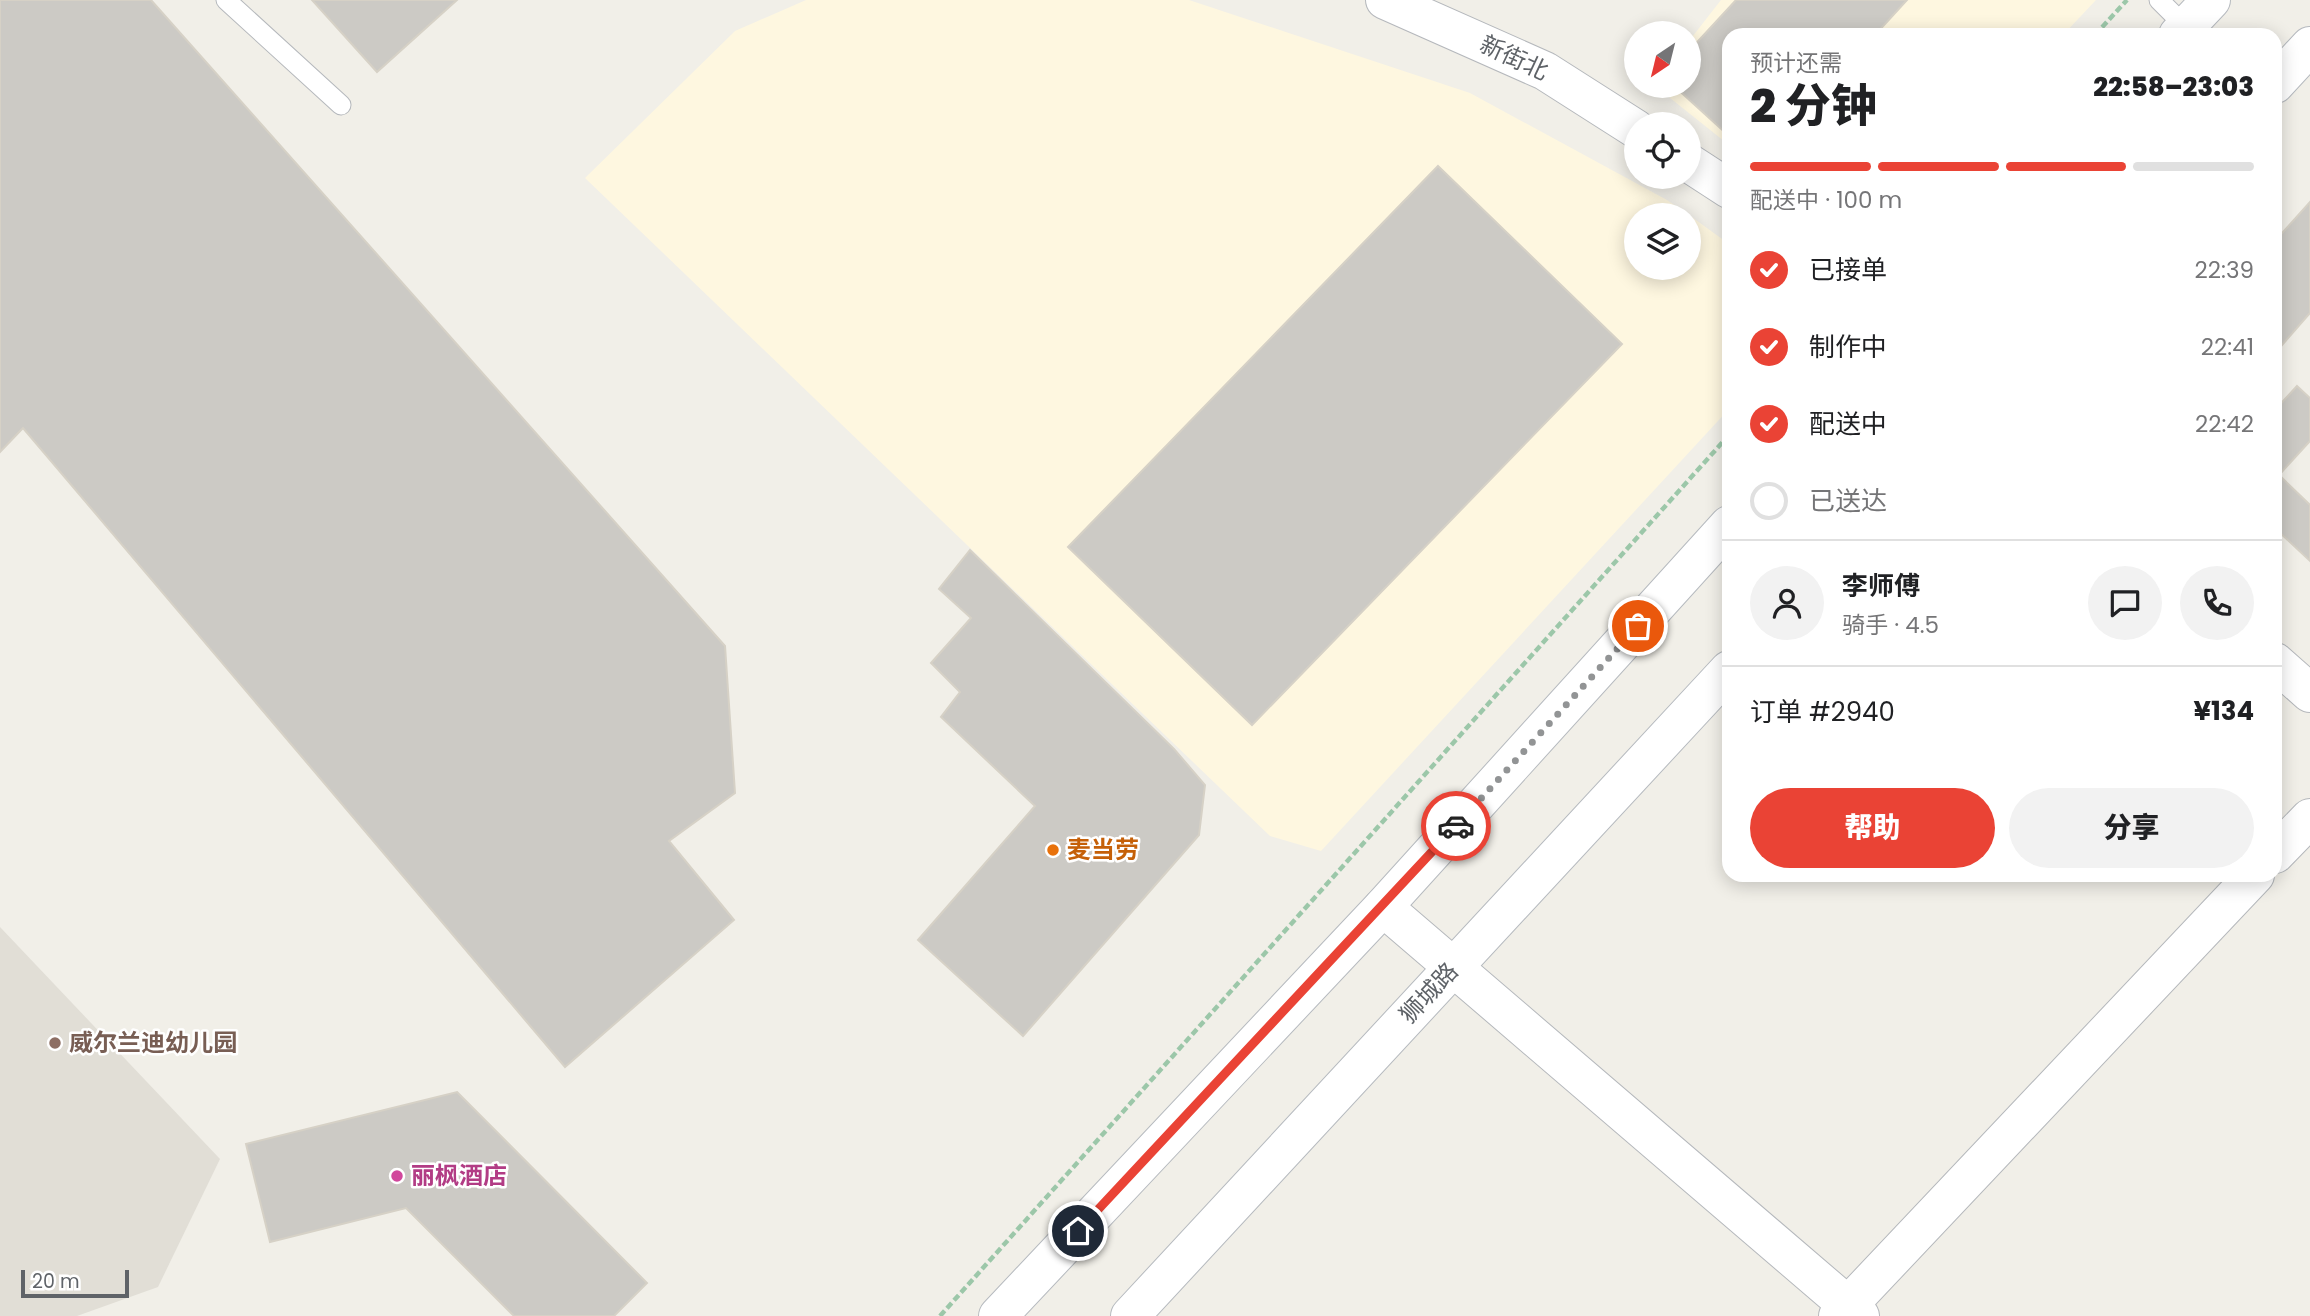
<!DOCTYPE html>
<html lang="zh">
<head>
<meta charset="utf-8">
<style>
  :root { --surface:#fff; --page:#f2f2f2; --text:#202124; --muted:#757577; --line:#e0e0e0; --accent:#ea4335 }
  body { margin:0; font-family:Poppins,"Noto Sans SC",sans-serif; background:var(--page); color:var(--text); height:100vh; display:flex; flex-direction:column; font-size:26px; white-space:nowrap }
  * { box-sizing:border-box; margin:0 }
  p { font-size:23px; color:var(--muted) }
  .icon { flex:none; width:38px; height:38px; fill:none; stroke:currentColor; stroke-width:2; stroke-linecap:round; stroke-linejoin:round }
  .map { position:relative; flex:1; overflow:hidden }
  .panel { position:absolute; left:1722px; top:28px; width:560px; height:854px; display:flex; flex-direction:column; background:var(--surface); border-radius:21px; box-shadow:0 4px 18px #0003 }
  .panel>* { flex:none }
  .needle { width:46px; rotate:215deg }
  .tools { position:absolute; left:1624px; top:21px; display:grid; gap:14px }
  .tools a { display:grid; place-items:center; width:77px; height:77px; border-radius:50%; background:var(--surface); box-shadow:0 4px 18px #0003; font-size:35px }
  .scale { position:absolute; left:21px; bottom:18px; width:108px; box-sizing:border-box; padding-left:7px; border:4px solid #5f6368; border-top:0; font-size:19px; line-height:24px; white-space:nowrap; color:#5f6368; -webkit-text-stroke:5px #fff; paint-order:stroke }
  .pin { position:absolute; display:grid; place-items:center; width:60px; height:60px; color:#fff; margin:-30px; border:4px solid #fff; border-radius:50%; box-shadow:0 2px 7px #0007 }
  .courier { position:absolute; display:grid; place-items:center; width:70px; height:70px; margin:-35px; border:5px solid #ea4335; border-radius:50%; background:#fff; color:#222; box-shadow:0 2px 9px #0007 }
  .head em { font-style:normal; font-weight:800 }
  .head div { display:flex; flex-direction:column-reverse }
  .head { display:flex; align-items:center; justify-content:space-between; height:119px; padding:0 28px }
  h1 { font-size:46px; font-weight:800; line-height:52px }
  .bar { display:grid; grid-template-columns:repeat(4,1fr); gap:10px 7px; align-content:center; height:84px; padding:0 28px }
  .bar i { height:9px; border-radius:5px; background:var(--line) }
  .bar .on { background:var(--accent) }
  .bar p { grid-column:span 4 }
  .line { display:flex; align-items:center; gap:18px; padding:0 28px; border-top:2px solid var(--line) }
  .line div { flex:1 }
  .round { display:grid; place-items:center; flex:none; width:74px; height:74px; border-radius:37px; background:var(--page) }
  ol { padding:0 28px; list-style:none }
  li { display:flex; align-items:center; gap:21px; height:77px }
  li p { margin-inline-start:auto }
  li .icon { padding:7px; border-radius:50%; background:var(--accent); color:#fff; stroke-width:4 }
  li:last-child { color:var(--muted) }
  li i { width:38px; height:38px; border:4px solid var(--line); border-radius:50% }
  .button { display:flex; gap:14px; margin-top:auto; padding:14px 28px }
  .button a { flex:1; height:80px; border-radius:42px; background:var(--accent); color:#fff; font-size:28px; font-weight:800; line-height:80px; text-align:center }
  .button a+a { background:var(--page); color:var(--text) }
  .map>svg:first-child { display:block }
</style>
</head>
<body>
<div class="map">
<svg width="2310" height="1316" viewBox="0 0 2310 1316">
  <rect width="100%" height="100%" fill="#f1efe8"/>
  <path fill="#fef7e0" d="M806 0H1189L1470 93 1667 200 1689 215H1636V268H1689V215L1729 244V409L1321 851 1270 836 585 178 735 31Z
    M1721 0H2096L2063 35H1729V145L1655 86H1689V41Z"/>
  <path fill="#e1ded6" d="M0 927 220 1159 158 1287 77 1316H0Z"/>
  <path fill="#cccac5" stroke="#d6d1c6" stroke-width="2" d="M0 0H151L725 646 735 793 669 841 734 920 565 1067 23 428 0 452Z
    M312 0H457L377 72Z
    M1736 0H1907L1875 35H1729V136L1674 86H1689V51Z
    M1438 166 1622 344 1252 725 1068 547Z
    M2310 202V313L2275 353V241Z
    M2297 386 2310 398V441L2279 475 2310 505V561L2275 528V410Z
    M970 550 1174 749 1205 785 1199 835 1023 1036 918 940 1035 806 941 717 960 692 931 663 971 618 939 589Z
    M457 1092 647 1283 614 1316H514L406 1208 270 1242 246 1144Z"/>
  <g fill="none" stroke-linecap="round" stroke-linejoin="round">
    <defs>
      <path id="lane" d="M226 0 341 105
        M2159 0 2186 27"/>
      <path id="street" d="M1385 0 1545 71 1636 129
        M1689 163 1729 189
        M2275 662 2310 693
        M2275 854 2310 818
        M1383 907 1860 1316
        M1838 1316 2255 875"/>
      <path id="secondary" d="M2178 35 2211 0
        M2275 84 2310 46
        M998 1316 1383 907 1729 525
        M1130 1316 1729 670"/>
    </defs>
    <use href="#lane" stroke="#b5b8bc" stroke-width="21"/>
    <use href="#street" stroke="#b5b8bc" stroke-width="40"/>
    <use href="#secondary" stroke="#b6babf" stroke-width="40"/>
    <path stroke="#9cc7a9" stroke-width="4.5" stroke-dasharray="7 3.5" stroke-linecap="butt" d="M2095 35 2127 0
      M940 1316 1729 435"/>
    <use href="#lane" stroke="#fff" stroke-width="19"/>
    <use href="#street" stroke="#fff" stroke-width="38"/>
    <use href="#secondary" stroke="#fff" stroke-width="38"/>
  </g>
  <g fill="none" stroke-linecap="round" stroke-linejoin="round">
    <path stroke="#929495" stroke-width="7" stroke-dasharray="0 12.6" d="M1456 826 1638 626"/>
    <path stroke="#ea4335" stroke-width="9" d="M1078 1231 1456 826"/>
  </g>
  <circle fill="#e8710a" stroke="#fff" stroke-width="2.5" cx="1053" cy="850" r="7"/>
  <circle fill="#8d6e63" stroke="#fff" stroke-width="2.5" cx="55" cy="1043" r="7"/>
  <circle fill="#d1479c" stroke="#fff" stroke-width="2.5" cx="397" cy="1176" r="7"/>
  <g text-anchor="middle" stroke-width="5" stroke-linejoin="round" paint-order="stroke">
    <g font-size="24" fill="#5f6368" stroke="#fff">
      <text transform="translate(1514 58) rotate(25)" y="8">新街北</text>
      <text transform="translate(1429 993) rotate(-47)" y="8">狮城路</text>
    </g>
    <g font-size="24" font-weight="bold" fill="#c56008" stroke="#fff" text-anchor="start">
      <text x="1067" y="858">麦当劳</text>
    </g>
    <g font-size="24" font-weight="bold" fill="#785e54" stroke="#fff" text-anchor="start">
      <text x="69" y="1051">威尔兰迪幼儿园</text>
    </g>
    <g font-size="24" font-weight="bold" fill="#b23c85" stroke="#fff" text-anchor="start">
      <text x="411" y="1184">丽枫酒店</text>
    </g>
  </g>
</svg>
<div class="tools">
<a><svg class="needle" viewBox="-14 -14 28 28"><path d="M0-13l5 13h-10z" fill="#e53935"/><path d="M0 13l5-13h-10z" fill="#757577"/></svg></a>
<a><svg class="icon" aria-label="locate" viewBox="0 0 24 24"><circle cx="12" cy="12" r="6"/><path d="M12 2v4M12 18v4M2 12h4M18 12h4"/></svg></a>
<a><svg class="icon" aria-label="layers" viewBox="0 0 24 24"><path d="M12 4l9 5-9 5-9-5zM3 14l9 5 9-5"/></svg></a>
</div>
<div class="scale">20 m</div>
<div class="pin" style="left:1638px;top:626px;background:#ea580c"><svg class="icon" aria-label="bag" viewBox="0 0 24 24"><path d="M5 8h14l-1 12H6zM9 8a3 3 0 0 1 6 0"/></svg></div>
<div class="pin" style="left:1078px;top:1231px;background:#1f2937"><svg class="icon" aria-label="home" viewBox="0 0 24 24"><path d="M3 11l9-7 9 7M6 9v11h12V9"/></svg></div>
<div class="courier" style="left:1456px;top:826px"><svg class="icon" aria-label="car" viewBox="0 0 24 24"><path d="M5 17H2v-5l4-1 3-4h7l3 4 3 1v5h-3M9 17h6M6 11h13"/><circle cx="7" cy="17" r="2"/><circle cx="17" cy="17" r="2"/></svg></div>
<section class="panel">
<div class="head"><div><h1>2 分钟</h1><p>预计还需</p></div><em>22:58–23:03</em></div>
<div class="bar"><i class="on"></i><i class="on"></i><i class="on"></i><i></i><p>配送中 · 100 m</p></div>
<ol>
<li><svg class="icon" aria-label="check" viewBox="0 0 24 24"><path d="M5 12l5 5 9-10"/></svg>已接单<p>22:39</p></li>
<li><svg class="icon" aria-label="check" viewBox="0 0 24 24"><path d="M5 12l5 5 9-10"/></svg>制作中<p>22:41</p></li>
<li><svg class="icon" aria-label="check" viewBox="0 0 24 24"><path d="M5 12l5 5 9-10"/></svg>配送中<p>22:42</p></li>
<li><i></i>已送达</li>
</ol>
<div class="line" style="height:126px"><a class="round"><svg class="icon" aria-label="person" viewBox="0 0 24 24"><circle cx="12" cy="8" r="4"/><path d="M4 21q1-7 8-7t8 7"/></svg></a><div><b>李师傅</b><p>骑手 · 4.5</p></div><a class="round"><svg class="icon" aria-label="chat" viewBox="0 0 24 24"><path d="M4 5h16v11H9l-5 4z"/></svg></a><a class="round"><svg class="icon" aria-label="phone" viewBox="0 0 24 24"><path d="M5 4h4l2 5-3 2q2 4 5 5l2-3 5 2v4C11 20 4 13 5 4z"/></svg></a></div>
<div class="line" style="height:91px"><div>订单 #2940</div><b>¥134</b></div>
<div class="button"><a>帮助</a><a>分享</a></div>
</section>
</div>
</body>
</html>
